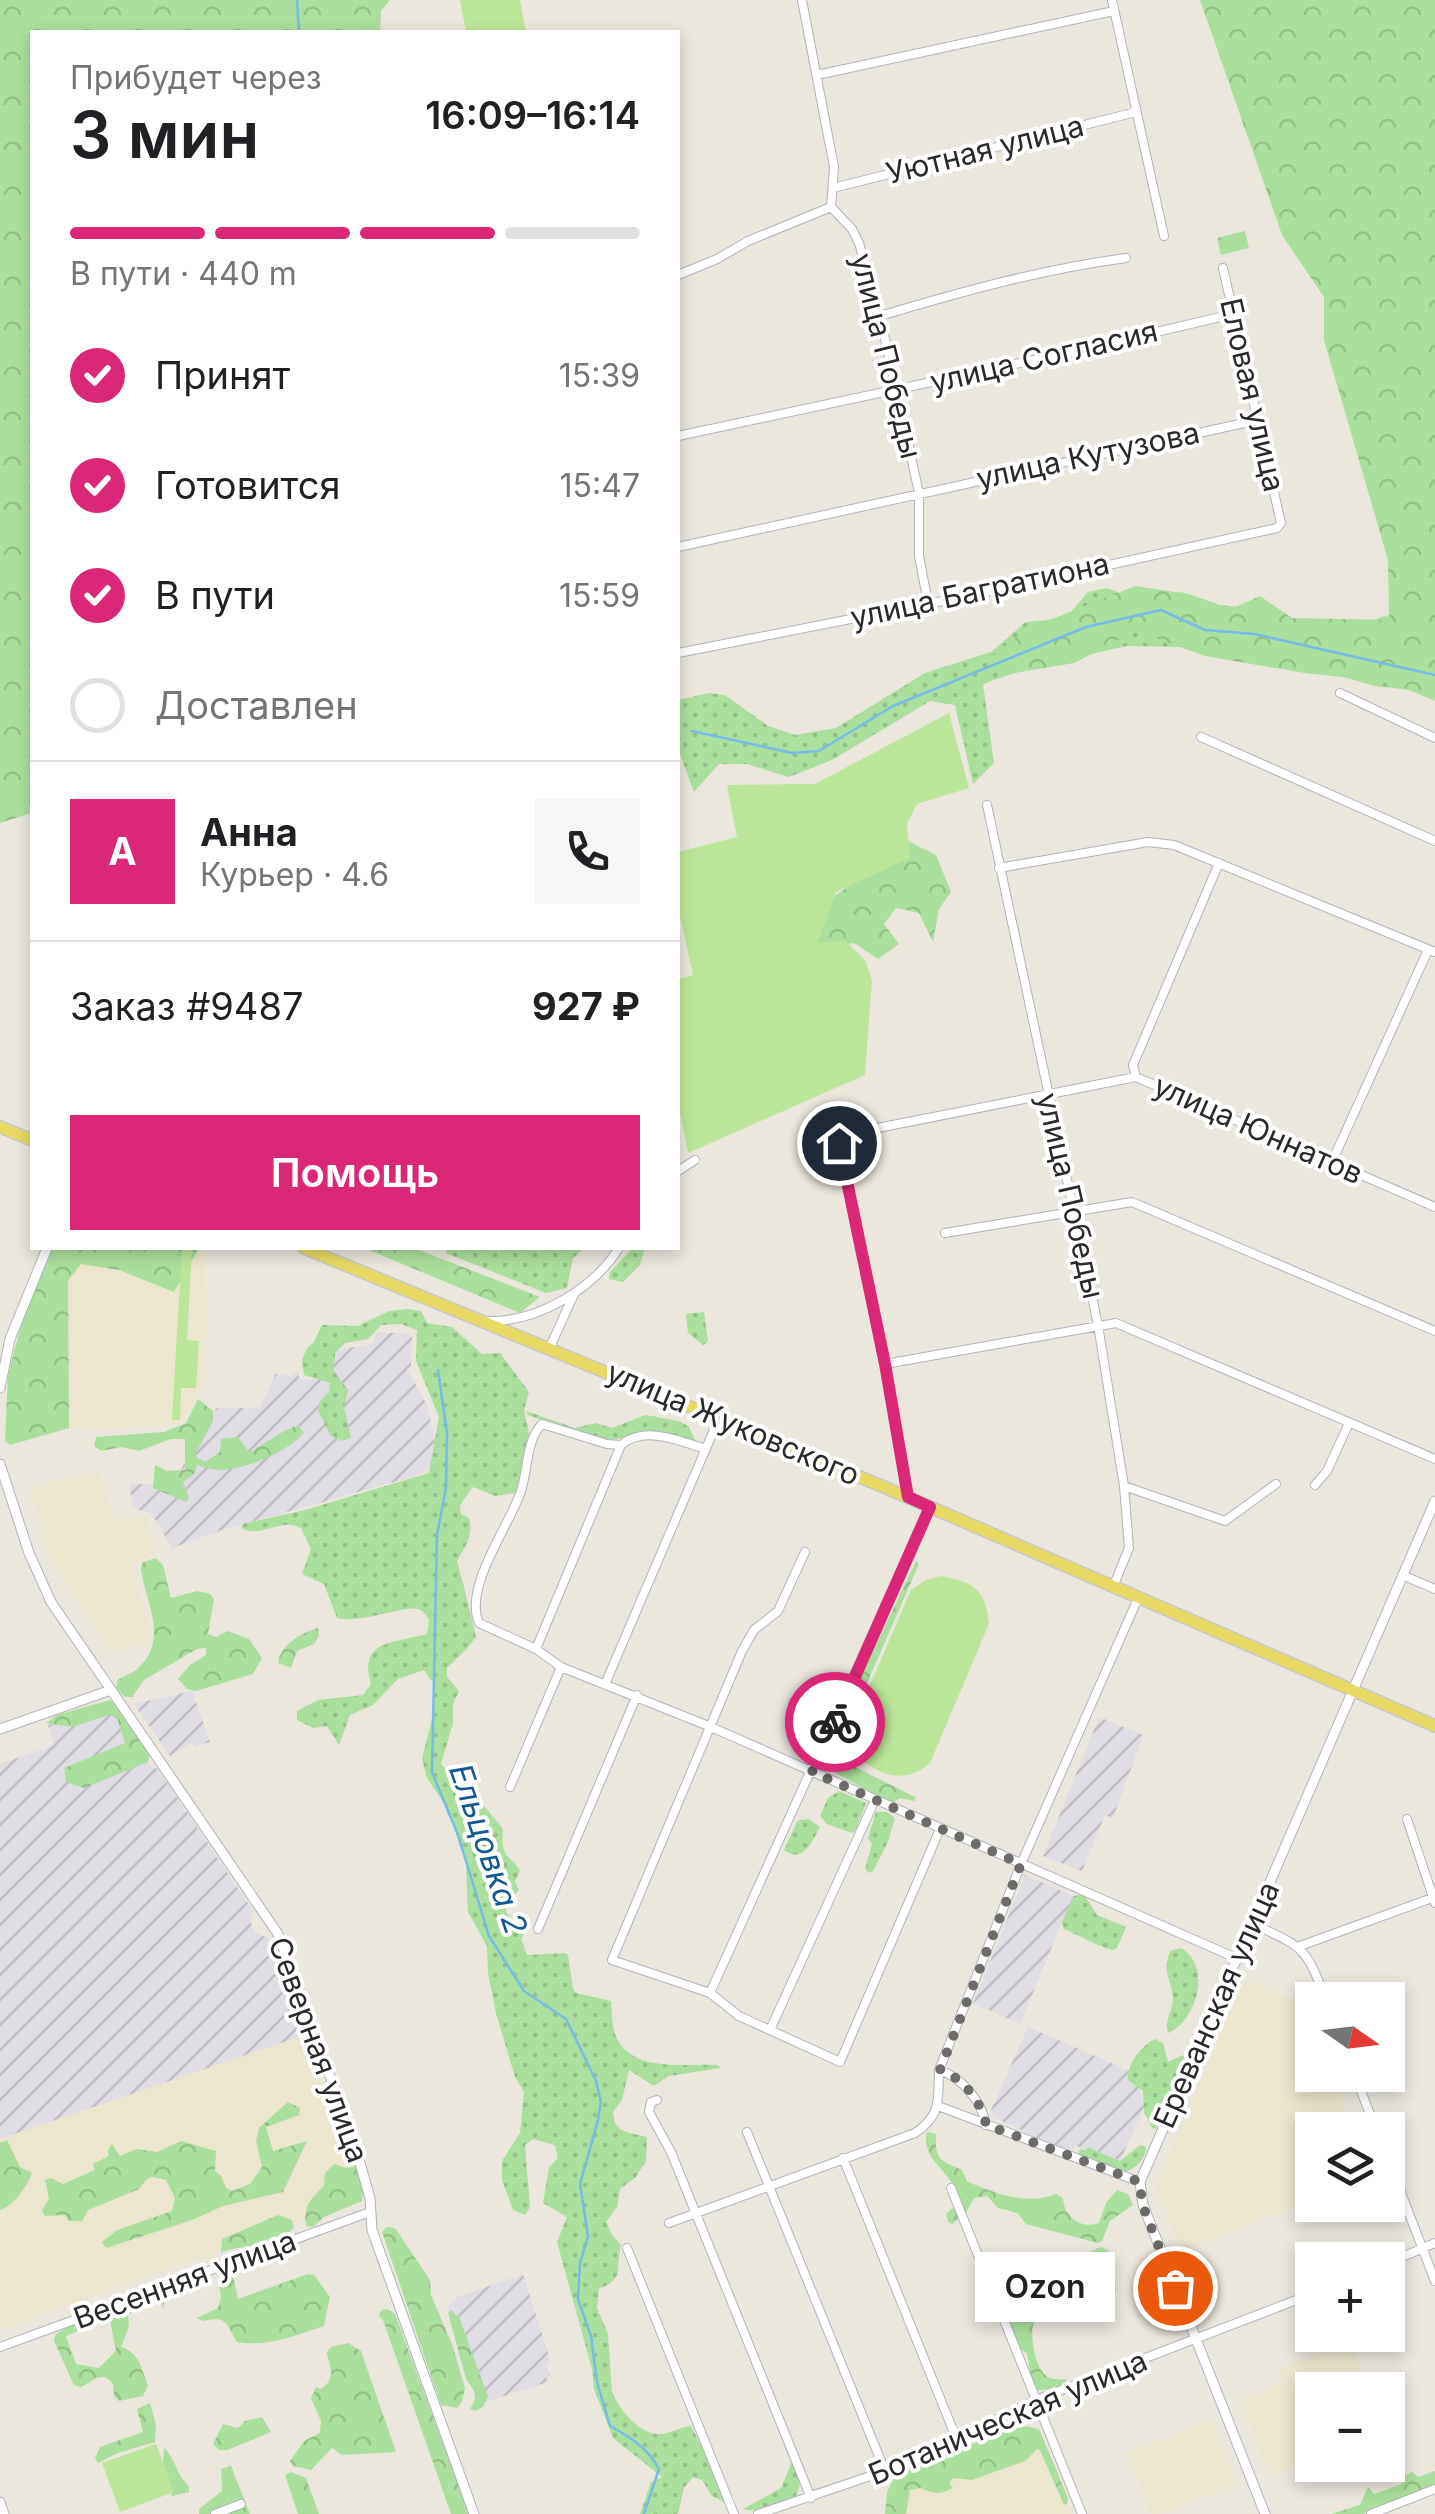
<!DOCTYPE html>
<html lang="ru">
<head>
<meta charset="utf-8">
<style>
  :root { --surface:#fff; --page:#f6f6f6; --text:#202124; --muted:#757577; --line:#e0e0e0; --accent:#db2777 }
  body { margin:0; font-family:Inter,sans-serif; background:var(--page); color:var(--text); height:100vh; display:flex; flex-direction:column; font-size:38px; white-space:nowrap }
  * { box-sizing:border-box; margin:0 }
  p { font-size:32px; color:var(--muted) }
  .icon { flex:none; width:55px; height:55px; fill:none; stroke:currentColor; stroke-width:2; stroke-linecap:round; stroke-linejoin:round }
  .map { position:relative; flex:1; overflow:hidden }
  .details { position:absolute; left:30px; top:30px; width:650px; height:1220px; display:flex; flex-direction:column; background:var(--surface); border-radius:0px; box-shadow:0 5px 15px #0003 }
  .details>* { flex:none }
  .needle { width:65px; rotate:104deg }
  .controls { position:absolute; left:1295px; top:1982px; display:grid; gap:20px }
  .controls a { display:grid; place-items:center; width:110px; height:110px; border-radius:0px; background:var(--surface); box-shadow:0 5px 15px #0003; font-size:50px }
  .pin { position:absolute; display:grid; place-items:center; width:85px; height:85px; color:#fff; margin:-42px; border:5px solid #fff; border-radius:50%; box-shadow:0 2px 10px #0007 }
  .courier { position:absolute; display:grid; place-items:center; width:100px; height:100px; margin:-50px; border:8px solid #db2777; border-radius:50%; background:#fff; color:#222; box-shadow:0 2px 12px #0007 }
  .bubble { position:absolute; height:70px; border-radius:0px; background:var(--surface); box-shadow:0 5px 15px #0003; font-size:32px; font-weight:600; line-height:70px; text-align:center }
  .head em { font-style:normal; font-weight:600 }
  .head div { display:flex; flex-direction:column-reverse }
  .head { display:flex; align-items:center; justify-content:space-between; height:170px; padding:0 40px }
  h1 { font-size:65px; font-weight:600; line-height:75px }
  .bar { display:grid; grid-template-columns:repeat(4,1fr); gap:15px 10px; align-content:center; height:120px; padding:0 40px }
  .bar i { height:12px; border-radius:8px; background:var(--line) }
  .bar .current { background:var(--accent) }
  .bar p { grid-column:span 4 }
  .line { display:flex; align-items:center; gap:25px; padding:0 40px; border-top:2px solid var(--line) }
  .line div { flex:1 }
  .round { display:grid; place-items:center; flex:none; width:105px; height:105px; border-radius:0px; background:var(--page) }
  ol { padding:0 40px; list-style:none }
  li { display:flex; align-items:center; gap:30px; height:110px }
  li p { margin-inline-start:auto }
  li .icon { padding:10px; border-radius:50%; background:var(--accent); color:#fff; stroke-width:4 }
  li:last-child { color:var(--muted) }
  li i { width:55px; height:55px; border:5px solid var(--line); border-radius:50% }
  .primary-button { display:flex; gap:20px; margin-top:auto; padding:20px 40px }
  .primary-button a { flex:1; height:115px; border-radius:0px; background:var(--accent); color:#fff; font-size:40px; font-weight:600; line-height:115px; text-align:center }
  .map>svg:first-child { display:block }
</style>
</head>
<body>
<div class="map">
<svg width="1435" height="2514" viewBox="0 0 1435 2514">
  <defs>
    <pattern id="industrial-furrows" width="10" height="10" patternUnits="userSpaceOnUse" patternTransform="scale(2.5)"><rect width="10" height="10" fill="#e0dde4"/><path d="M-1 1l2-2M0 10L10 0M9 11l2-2" fill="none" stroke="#c0bec4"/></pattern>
    <pattern id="grass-dots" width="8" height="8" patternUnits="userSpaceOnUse" patternTransform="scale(2.5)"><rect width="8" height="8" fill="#abdf9d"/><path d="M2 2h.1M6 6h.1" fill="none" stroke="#93c087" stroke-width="1.8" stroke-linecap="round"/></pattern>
    <pattern id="forest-crowns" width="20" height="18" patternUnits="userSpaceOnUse" patternTransform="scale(2.5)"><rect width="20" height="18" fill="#abdf9d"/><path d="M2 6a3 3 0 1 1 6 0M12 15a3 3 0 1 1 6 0" fill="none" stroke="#93c087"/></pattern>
  </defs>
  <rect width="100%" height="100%" fill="#ebe7dd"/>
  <path fill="url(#industrial-furrows)" d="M377 1332 412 1334 411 1366 407 1369 427 1405 437 1449 428 1469 415 1476 219 1531 172 1548 152 1514 133 1508 129 1483 174 1486 192 1446 217 1408H260L275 1374 291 1376 296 1370 301 1380 330 1377 331 1351 373 1344Z
    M192 1691 210 1742 195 1747 193 1742 170 1756 134 1704Z
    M111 1702 150 1766 158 1769 253 1911 250 1921 255 1933 268 1938 302 2036 0 2139V1764L54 1745 48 1725Z
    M1099 1717 1143 1735 1113 1818 1105 1815 1082 1871 1043 1856Z
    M1025 1875 1073 1896 1020 2024 973 2003Z
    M1028 2027 1135 2073 1144 2107 1120 2161 1088 2147 1086 2150 1075 2145 1071 2154 994 2117 991 2110Z
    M523 2274 551 2362 546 2363 550 2375 546 2377 548 2382 479 2404 447 2307 458 2297Z"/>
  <path fill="#ece6ce" d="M52 1248H205L206 1379 182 1423 94 1431 72 1427 10 1445 5 1441 8 1375Z
    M99 1471 115 1522 146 1514 156 1553 131 1564 153 1641 111 1653 52 1563 29 1487Z
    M1245 1980 1307 2006 1312 2020V2075H1333L1354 2130H1312V2200L1181 2251 1156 2186Z
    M306 2035 324 2083 322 2091 331 2116 338 2119 358 2179 350 2204 215 2251 218 2259 208 2263 203 2256 0 2330V2139Z
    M1350 2342 1368 2390H1312V2461L1270 2477 1241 2399 1283 2383 1279 2369Z
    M1212 2420 1236 2484 1161 2514H1151L1127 2453Z
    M1037 2430 1071 2514H885L887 2490Z"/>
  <path fill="url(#grass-dots)" d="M1107 588 1135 599 1181 592 1217 605 1250 608 1264 600 1293 619 1351 627 1385 616 1435 628V693L1375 686 1242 648 1127 646 1029 668 983 684 994 763 973 784 955 705 930 701 832 760 789 777 747 764H719L694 792 678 749V700L709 693 725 695 768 726 795 735 836 728 925 673 991 652 1026 622 1066 618 1088 592Z
    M447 1248H584L573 1258 567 1288 546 1293 446 1253Z
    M633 1248H645L640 1265 623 1282 609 1279 610 1272Z
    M408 1309 421 1311 427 1323 452 1327 482 1354 500 1353 529 1392 524 1410 529 1433 521 1492 495 1496 473 1487 460 1505 461 1514 469 1518C474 1536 465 1546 457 1561 464 1587 470 1611 476 1637 468 1649 457 1658 447 1668V1677L459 1691 453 1704V1723L441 1764 454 1779 467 1785 503 1829C501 1857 506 1852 520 1870L515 1882 519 1890 506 1903V1912L512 1919 529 1923 521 1939 527 1955 565 1953 568 1955 573 1988 576 1993 611 2001C612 2011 612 2025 615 2034 630 2074 685 2063 718 2065L721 2068 669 2076 654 2086 629 2070 622 2100 613 2112C614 2135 631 2132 647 2137L646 2161 636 2177 620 2189 617 2207 606 2222 612 2235 621 2245C615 2269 626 2278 599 2289L597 2308 608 2334 612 2391C618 2409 639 2434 659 2434 670 2434 680 2427 691 2426L700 2443 707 2447 727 2499 724 2502 712 2496 702 2480 693 2477 684 2488 678 2514H640L651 2482 662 2477 613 2438 594 2389 592 2369 557 2242 567 2217 543 2203 549 2168 558 2158 555 2145 533 2139 525 2145 530 2207 525 2215 513 2210 502 2180V2161L520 2133 524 2092 515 2077 496 2013 488 1973 487 1946 468 1912 466 1863 448 1809 427 1778 422 1759 435 1706 433 1683 424 1670 398 1679 373 1705 350 1715 339 1745 327 1726 313 1728 297 1720V1711L318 1700 363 1695 371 1684C357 1639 397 1643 427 1634L429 1620C426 1615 424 1611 418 1609 404 1605 362 1624 337 1618L324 1584 302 1574 311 1549 301 1528C280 1517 263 1539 241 1528L243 1524 305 1510 429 1473 439 1417 416 1361 417 1330 401 1324 381 1325 368 1339 345 1343 335 1353 334 1371 348 1390 344 1407 351 1438 342 1441 330 1435 318 1410 320 1401 329 1392 330 1383 304 1375 302 1360 307 1348 314 1342 322 1325 358 1326 389 1311Z
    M704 1312 708 1342 703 1345 688 1333 686 1314Z
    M526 1411 575 1428 596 1423 612 1428 645 1415 679 1421 689 1427 695 1440C682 1442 672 1432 658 1432 639 1431 621 1441 603 1440 579 1439 551 1424 528 1415Z
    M839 1791 866 1803 856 1830 852 1833 827 1824 820 1816 828 1798Z
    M876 1812H887L895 1818 888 1842 873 1871 869 1873 865 1869 872 1844 868 1838Z
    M809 1819 820 1827C812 1842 803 1864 784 1850L798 1820Z
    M1080 1895 1085 1896 1097 1915 1126 1927 1117 1948 1112 1950C1095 1945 1081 1936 1064 1929L1062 1922 1073 1896Z
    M1181 1948C1213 1966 1196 2022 1168 2033 1164 2020 1172 2013 1173 2000 1173 1980 1161 1974 1170 1951Z
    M1155 2039 1163 2043 1168 2062 1183 2055 1185 2060 1156 2129 1152 2128 1144 2112 1143 2091 1128 2080C1127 2065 1140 2047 1155 2039Z
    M1140 2145 1146 2147C1146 2160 1134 2169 1123 2173L1078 2155 1080 2149 1086 2150 1088 2147 1120 2161Z
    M1101 2247 1108 2250 1116 2290 1110 2306 1097 2310C1088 2291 1082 2271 1091 2251Z
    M793 2459 800 2484 796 2496C780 2505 762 2514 743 2509L781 2488Z"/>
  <path fill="url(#forest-crowns)" d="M0 0H390L381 11 380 32H32V813L0 823Z
    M1200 0H1435V701L1390 682 1305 673 1205 656 1136 631 1074 663 1003 675 991 657 1027 629 1135 586 1189 594 1231 609 1260 596 1292 618 1389 620 1388 560 1324 340V297L1282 235Z
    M1245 231 1249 248 1221 255 1217 238Z
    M904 839 936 855 951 892 939 909 933 942 919 913 896 908 884 924 899 944 878 959 854 943 815 949 832 898 846 888 865 861Z
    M52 1248H199L174 1292 119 1270 81 1264 68 1281 69 1428 10 1445 5 1441 8 1375 24 1314Z
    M364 1248H414L540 1297 520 1313Z
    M198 1399 213 1411V1421L196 1453 197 1458 205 1462 220 1452 221 1439 238 1437 249 1452C265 1445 282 1429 298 1426L304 1432C289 1452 246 1469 221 1470 213 1470 204 1467 197 1465L194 1474 183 1482 189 1498 186 1502 153 1488 155 1465 167 1471 185 1470V1439H171L139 1451 121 1447 101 1451 94 1446 96 1437 164 1432 186 1423Z
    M155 1558 163 1565 171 1598 197 1591 210 1594 214 1599 208 1634 216 1637 228 1631 249 1639 262 1658 253 1674 196 1691 187 1689 178 1679 190 1665 206 1655V1648L197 1649 144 1680 132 1697H125L116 1688 117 1681C123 1675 131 1675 137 1669 170 1640 146 1604 141 1570L142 1563Z
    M916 1561 919 1564 837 1752 841 1760 915 1797 916 1801 899 1798 892 1804 823 1766 827 1748Z
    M318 1628 319 1636 314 1644 297 1651 291 1668 278 1663C280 1645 301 1633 318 1628Z
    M110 1700 119 1706 150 1754 148 1762 84 1788 66 1782 64 1768 125 1743 117 1718 109 1715 72 1727 46 1723 57 1715Z
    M288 2102 300 2108 299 2115 266 2127 273 2151 307 2141 283 2192 223 2206 192 2220 106 2248 102 2242 117 2230 172 2211 175 2198 166 2180 153 2177 147 2179 139 2189 88 2210 82 2221H69L65 2215 45 2216 42 2210 49 2199 45 2180 51 2178 63 2184 95 2170 93 2164 109 2156 108 2150 112 2144 120 2156 137 2149 157 2152 181 2141 216 2151 215 2171 221 2176 226 2188 232 2191 250 2184 262 2167 256 2141 259 2128Z
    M927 2132 936 2134C935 2160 939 2160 962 2170L967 2181C993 2193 1027 2206 1056 2194L1063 2198C1064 2216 1080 2230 1099 2223L1106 2203 1117 2190 1128 2194 1133 2205 1110 2221 1102 2241 1098 2243 1026 2224 1018 2213 998 2208 987 2196 974 2198 966 2213 952 2224 948 2222 946 2214 958 2203C959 2174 919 2162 927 2132Z
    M7 2140 20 2167 32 2173C27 2186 15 2205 0 2210V2143Z
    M334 2164 346 2168 356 2166 364 2187 362 2201 324 2217 313 2227 306 2226C303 2206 310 2199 324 2186L325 2173Z
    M278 2215 292 2220 294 2227C278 2248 244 2244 221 2252L222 2239Z
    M387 2227 395 2228 430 2280 431 2295 452 2344 465 2388 462 2402 457 2408 441 2405 382 2232Z
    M994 2252 998 2253 1014 2291 1043 2296C1042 2309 1037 2315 1033 2326 1030 2338 1036 2373 1050 2378 1055 2380 1060 2379 1066 2379L1067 2383 1060 2389 1038 2390 1032 2383 1027 2354 1010 2341 1009 2306 994 2279 990 2258Z
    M308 2274 314 2275 330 2297 324 2326C294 2336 268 2347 237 2342 225 2321 227 2316 202 2321L197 2318 218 2308 221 2297 219 2284 226 2275H233L238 2299Z
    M158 2296 164 2298V2309L161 2303 144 2304 128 2315 129 2327 121 2347C139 2352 141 2368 148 2385L143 2396 119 2401 114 2396 113 2384C102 2369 93 2382 81 2387L74 2385 54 2341 55 2335 75 2322 92 2320 95 2324 66 2336 76 2364 99 2368 116 2351 109 2316 135 2302Z
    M388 2309 395 2314 469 2514H451L383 2320 379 2316 381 2310Z
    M451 2310 460 2319 488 2397 483 2407 475 2411 470 2409 475 2400 474 2391 466 2379 448 2313Z
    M348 2343 361 2351 396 2452 342 2455 332 2448 311 2470 293 2466 290 2461 304 2441 320 2433 321 2421 311 2398 316 2387 321 2389C339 2376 328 2366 327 2352L331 2347Z
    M150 2403 156 2425 155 2442 118 2453 98 2463 95 2458 100 2447 143 2432 137 2409Z
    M262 2417 271 2432 227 2450H219L213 2444 223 2424 238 2428 245 2421Z
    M1020 2425 1039 2429 1068 2498 1067 2504 1064 2505 1040 2450 1037 2449 1025 2461 972 2480 953 2478 949 2483 953 2488C938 2496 934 2493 920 2488L910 2490 906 2514H885L887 2492 896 2474Z
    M164 2448C176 2459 176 2475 189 2486V2492L172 2496 162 2474Z
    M231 2466 250 2514H199V2509L222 2491 221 2469Z
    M1435 2471V2486L1363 2514H1331L1360 2505 1368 2487 1374 2494 1402 2484V2478L1412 2472 1418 2477Z
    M291 2472 306 2478 319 2514H298L285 2475Z"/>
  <path fill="#bce699" d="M460 0H520L526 32H466Z
    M949 713 969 788 917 804 907 824 910 858 836 892 818 943 844 940 865 960 872 980 865 1075 688 1153 678 1102V979L693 975 678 907V852L737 837 727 785 815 784Z
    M182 1248 192 1249 187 1340 199 1341 196 1388H181L180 1420H172Z
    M941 1576C974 1582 986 1590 989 1624L930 1763C901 1789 871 1771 848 1747L850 1731 911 1590 926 1580Z
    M156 2444 174 2492 120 2512 102 2463Z"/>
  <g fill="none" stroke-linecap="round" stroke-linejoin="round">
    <path stroke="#76bbe7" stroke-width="2.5" d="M297 0 299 32
      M692 731 792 753 819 751 893 706 1086 627 1161 610 1205 630 1254 634 1435 675
      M438 1370 447 1433 446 1488 437 1535 432 1772 458 1835 489 1936 524 1991 566 2019 596 2081 601 2102 598 2120 580 2184 588 2236 580 2263 578 2299 591 2336 597 2382 610 2426C630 2437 648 2448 659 2469L644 2514"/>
    <defs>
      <path id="minor" d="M802 0 834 167 831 207 852 229 859 243 880 316 919 493V556L928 603
        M1112 0 1164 236
        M817 75 1114 11
        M833 188 1136 112
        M678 275 717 259 748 241 831 207
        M880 316C960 292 1043 269 1126 258
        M678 436 1067 353 1233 314
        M678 547 1258 420
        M678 653 968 596 1277 528 1281 523 1223 268
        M1340 693 1435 738
        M1201 737 1435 841
        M987 805 1098 1325 1124 1486 1129 1548 1113 1587
        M999 868 1148 842 1174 845 1435 952
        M1136 1077 1133 1065 1219 863
        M1331 1164 1428 950
        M678 1171 695 1160
        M945 1233 1132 1202 1435 1331
        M489 1321C538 1322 593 1289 619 1248
        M550 1347 574 1294
        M885 1364 1116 1323 1435 1459
        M621 1445 607 1444 542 1424C526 1440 528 1470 521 1491 510 1525 463 1587 479 1623L536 1649 561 1667 711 1727 1236 1958
        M1315 1485 1327 1471 1349 1423
        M1124 1486 1225 1521 1276 1484
        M908 1497 885 1364 839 1143 842 1135 1136 1077 1435 1207
        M805 1552 778 1611 754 1630 742 1651 612 1960 710 1993 739 2016 840 2062 940 1829
        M1402 1575 1435 1589
        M536 1649 621 1445C644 1425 680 1441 706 1449
        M606 1682 719 1418
        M510 1787 561 1667
        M1407 1819 1435 1903
        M1251 1923C1304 1948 1305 1945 1326 2000
        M538 1929 637 1695
        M1300 1946 1435 1897
        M710 1993 930 1507
        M770 2030 875 1800
        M939 2070C962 2077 982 2102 986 2125
        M1355 2075 1376 2130
        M657 2100 651 2102 649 2112 671 2152 811 2498
        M938 2106 1140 2182
        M747 2132 885 2471
        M843 2158 957 2440
        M1388 2159 1435 2281
        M951 2188 1082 2514
        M669 2223 915 2133C942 2115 938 2099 939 2070L1021 1864 1139 1596
        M627 2248 734 2514
        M1388 2263 1435 2243
        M0 2347 370 2212
        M215 2514 241 2504
        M758 2514 897 2467 1036 2400 1312 2294
        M1371 2514 1435 2489"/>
      <path id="tertiary" d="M0 1388 10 1339 47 1248
        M0 1464 29 1553 51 1602 278 1934 353 2139 370 2198 372 2230 474 2514
        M0 1729 111 1690
        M0 2502 4 2514
        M1265 2514 1143 2205 1140 2182 1435 1501"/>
      <path id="primary" d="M0 1127 32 1140
        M304 1248 884 1487 1435 1726"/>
    </defs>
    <use href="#minor" stroke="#b1b2bd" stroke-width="10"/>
    <use href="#tertiary" stroke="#b1b2bd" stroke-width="11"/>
    <use href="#primary" stroke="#c8c8c8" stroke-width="14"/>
    <use href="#minor" stroke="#fff" stroke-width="8"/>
    <use href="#tertiary" stroke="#fff" stroke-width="9"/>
    <use href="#primary" stroke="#e8da65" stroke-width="11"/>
  </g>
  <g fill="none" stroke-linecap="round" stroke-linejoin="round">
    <path stroke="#6e6c69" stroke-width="10" stroke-dasharray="0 18" d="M835 1722 812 1772 1021 1864 940 2070C962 2077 982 2102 986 2125L1140 2182 1142 2204 1175 2288"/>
    <path stroke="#db2777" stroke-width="12" d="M835 1722 930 1507 908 1497 885 1364 839 1143"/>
  </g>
  <g text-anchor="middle" stroke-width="8" stroke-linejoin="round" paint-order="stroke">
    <g font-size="30" fill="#2a2a2a" stroke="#fff">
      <text transform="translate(985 150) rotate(-14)" y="10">Уютная улица</text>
      <text transform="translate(886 356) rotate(76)" y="10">улица Победы</text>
      <text transform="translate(1044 357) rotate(-13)" y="10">улица Согласия</text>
      <text transform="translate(1252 395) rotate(77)" y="10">Еловая улица</text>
      <text transform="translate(1088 456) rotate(-12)" y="10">улица Кутузова</text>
      <text transform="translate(980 591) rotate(-12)" y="10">улица Багратиона</text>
      <text transform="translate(1258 1130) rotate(24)" y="10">улица Юннатов</text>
      <text transform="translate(1070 1196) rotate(77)" y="10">улица Победы</text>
      <text transform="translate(733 1424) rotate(23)" y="10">улица Жуковского</text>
      <text transform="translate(1217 2005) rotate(-66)" y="10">Ереванская улица</text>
      <text transform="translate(318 2050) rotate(70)" y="10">Северная улица</text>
      <text transform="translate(185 2280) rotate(-20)" y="10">Весенняя улица</text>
      <text transform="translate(1008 2418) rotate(-23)" y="10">Ботаническая улица</text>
    </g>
    <g font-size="32" font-style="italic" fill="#155893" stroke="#fff">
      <text transform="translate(488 1849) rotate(71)" y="11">Ельцовка 2</text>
    </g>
  </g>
</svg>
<div class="controls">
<a><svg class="needle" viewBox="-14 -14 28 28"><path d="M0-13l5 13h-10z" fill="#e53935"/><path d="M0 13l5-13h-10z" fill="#757577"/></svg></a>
<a><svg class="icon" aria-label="layers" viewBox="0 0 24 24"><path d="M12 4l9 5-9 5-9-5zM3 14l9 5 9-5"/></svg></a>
<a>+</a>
<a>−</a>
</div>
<div class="pin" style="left:1175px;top:2288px;background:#ea580c"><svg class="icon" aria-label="bag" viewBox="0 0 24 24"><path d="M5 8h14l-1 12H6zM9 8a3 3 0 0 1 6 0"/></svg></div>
<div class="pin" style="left:839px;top:1143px;background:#1f2937"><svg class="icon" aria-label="home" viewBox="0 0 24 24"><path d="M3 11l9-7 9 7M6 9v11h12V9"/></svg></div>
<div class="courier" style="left:835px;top:1722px"><svg class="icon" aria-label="bike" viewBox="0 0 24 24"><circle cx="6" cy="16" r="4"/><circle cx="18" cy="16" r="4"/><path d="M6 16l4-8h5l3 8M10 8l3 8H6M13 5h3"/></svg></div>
<div class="bubble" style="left:975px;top:2252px;width:140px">Ozon</div>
<section class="details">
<div class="head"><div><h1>3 мин</h1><p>Прибудет через</p></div><em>16:09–16:14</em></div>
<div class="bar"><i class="current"></i><i class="current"></i><i class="current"></i><i></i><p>В пути · 440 m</p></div>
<ol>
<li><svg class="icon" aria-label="check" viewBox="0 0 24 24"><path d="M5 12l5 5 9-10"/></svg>Принят<p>15:39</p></li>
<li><svg class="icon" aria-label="check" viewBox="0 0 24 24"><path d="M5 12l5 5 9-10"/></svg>Готовится<p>15:47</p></li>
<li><svg class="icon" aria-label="check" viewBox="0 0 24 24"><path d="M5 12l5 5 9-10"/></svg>В пути<p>15:59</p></li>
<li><i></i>Доставлен</li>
</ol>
<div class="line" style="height:180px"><b class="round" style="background:var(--accent);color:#fff">А</b><div><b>Анна</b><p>Курьер · 4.6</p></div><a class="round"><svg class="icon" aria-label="phone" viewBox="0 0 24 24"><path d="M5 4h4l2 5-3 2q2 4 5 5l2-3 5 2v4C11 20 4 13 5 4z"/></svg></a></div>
<div class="line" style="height:130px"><div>Заказ #9487</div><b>927 ₽</b></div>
<div class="primary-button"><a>Помощь</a></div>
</section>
</div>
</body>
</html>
